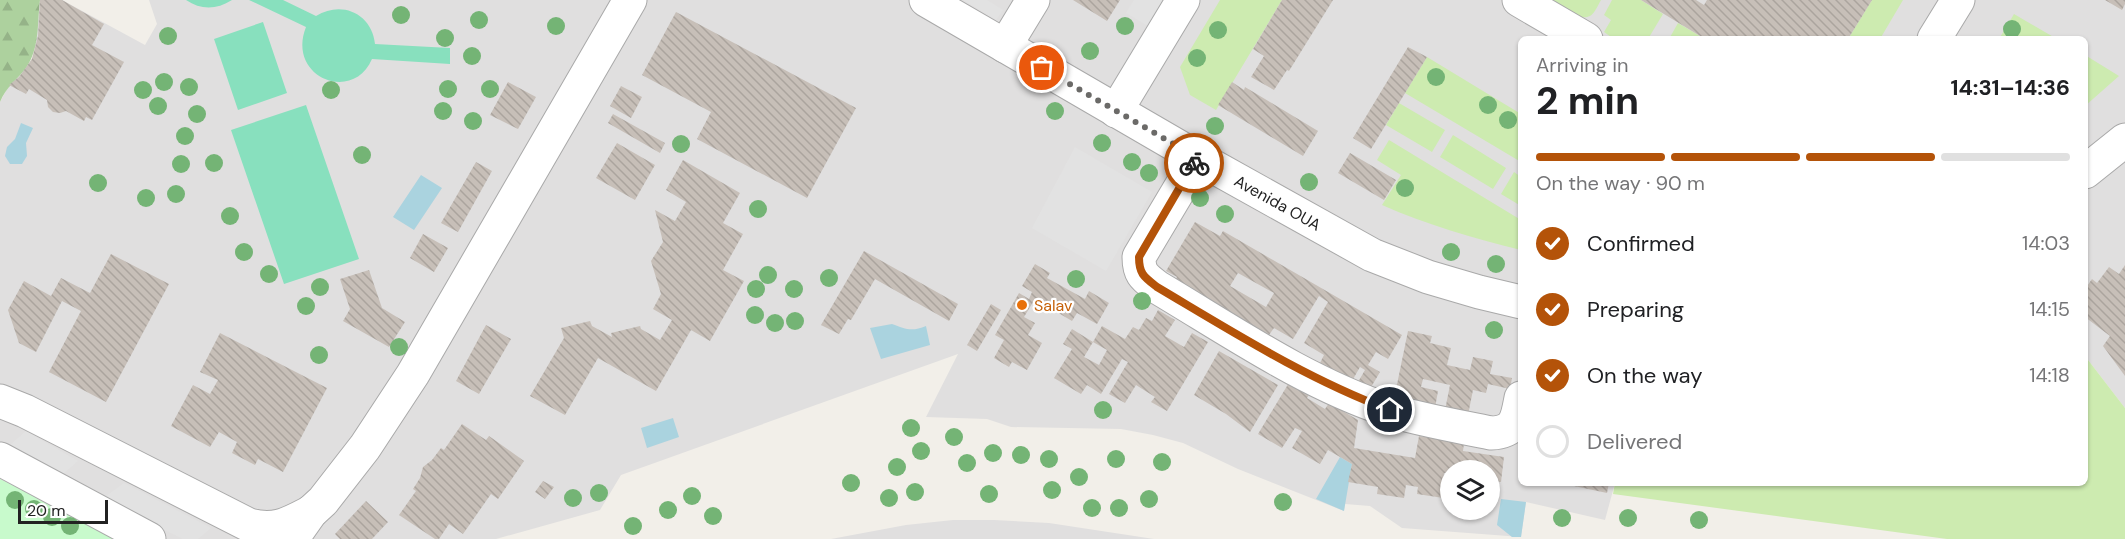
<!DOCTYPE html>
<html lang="en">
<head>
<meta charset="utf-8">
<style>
  :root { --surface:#fff; --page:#f6f6f6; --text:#202124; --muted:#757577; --line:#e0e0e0; --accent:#b45309 }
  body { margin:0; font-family:"DM Sans",sans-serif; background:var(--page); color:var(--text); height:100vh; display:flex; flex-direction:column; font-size:22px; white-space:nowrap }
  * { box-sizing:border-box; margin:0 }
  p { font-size:20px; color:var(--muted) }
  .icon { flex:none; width:33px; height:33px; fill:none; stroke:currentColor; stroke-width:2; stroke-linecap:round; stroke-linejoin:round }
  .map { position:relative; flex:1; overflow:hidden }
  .drawer { position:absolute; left:1518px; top:36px; width:570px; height:450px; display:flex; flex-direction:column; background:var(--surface); border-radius:9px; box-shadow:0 2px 4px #0004 }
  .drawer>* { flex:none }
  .tools { position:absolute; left:1440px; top:460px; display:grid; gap:12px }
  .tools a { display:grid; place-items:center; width:60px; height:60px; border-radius:50%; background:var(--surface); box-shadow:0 2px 4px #0004; font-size:30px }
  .scale { position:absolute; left:18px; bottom:15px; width:90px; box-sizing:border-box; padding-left:6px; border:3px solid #222; border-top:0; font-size:16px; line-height:21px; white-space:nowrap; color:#222; -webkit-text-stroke:4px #fff; paint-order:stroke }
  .pin { position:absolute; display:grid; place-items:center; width:51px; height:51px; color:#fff; margin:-26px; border:3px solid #fff; border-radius:50%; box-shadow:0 2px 6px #0007 }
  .courier { position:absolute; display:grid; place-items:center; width:60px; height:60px; margin:-30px; border:4px solid #b45309; border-radius:50%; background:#fff; color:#222; box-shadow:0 2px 8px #0007 }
  .overview em { font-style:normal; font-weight:700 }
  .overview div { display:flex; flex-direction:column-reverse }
  .overview { display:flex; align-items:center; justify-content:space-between; height:102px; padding:0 18px }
  h1 { font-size:39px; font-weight:700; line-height:45px }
  .bar { display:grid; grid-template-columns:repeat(4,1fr); gap:9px 6px; align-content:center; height:72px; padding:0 18px }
  .bar i { height:8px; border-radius:4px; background:var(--line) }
  .bar .on { background:var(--accent) }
  .bar p { grid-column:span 4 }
  ol { padding:0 18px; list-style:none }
  li { display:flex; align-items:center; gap:18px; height:66px }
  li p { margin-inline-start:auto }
  li .icon { padding:6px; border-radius:50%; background:var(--accent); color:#fff; stroke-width:4 }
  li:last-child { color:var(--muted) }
  li i { width:33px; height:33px; border:3px solid var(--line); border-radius:50% }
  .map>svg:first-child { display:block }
</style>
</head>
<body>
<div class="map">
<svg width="2125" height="539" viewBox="0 0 2125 539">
  <defs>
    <pattern id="forest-firs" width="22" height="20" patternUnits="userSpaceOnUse" patternTransform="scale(1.5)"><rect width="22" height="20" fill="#add19e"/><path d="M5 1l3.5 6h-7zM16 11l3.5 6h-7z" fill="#95b388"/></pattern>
    <pattern id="building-back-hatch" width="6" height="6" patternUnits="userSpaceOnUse" patternTransform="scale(1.5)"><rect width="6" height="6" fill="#c7bfb8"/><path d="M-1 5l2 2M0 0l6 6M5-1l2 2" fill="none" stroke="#aba49e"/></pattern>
  </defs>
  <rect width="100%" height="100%" fill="#f2efe9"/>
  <path fill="#e0dfdf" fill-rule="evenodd" d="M40 0H62L145 45 157 24 149 0H2125V408L2085 356V39H1521V483H1615L1605 520 1526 502 1521 537 1402 528 1370 506 1345 504 1344 511 1238 469 1183 443 1153 435 1121 429 1011 427 987 419 926 417 958 354 621 475 600 510 496 539H0V102L9 85 19 76 32 59 35 49ZM1450 471H1490V510H1450Z
    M953 520H994L1049 523 1154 539H831L906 525Z"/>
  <path fill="#cdebb0" d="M1220 0H1282L1216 110 1190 95 1180 67Z
    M1549 0H1601C1598 5 1595 13 1590 16 1578 22 1559 6 1549 0Z
    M1612 0H1641L1663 14 1648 39H1614L1604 32 1611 20 1604 15Z
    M1872 0H1903L1880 39H1848Z
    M2014 14 2057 39H1999Z
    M1678 23 1705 39H1669Z
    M2085 55 2119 76 2085 106Z
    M1427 57 1521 114V162L1405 93Z
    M1399 103 1445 130 1432 152 1386 125Z
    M1453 135 1506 168 1493 189 1440 157Z
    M1389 140 1521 220V250C1473 238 1427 225 1382 205L1401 175 1377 160Z
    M1514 172 1521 177V206L1501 194Z
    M2085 356 2125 408V539H1947L1613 494 1615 483H2085Z"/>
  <path fill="url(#forest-firs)" d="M0 0H40C37 24 40 48 26 68 17 80 6 87 0 102Z"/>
  <path fill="#c8facc" d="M0 479 83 520 117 539H0Z"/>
  <path fill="#88e0be" d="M186 0H232C216 10 201 10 186 0Z
    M249 0H283L316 16C342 0 372 14 375 44L450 48V64L372 59C353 104 286 77 306 27Z
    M263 22 287 93 238 110 214 39Z
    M306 105 359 259 284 284 231 130Z"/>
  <path fill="#e2e2e2" d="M963 0H987L1003 10 996 20Z
    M1134 0H1164L1148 26 1126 13Z
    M1075 147 1152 192 1106 271 1032 228Z
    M26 431 78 461 63 474 10 445Z
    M124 483 211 528 198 539H183L102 499Z"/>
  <path fill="#aad3df" d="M21 123 33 128 26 143 27 156 22 164H10L5 156 7 147 15 139Z
    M421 175 442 188 414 230 393 217Z
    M892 324C905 329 912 332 926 326L930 345 881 359 870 328Z
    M673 418 679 437 647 448 641 428Z
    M1340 457 1352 464 1344 511 1316 499Z
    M1501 499 1526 502 1521 537H1512L1497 525Z"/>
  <path fill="url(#building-back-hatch)" fill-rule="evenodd" d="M40 0H62L104 24 92 45 124 62 92 120 86 117 84 121 66 111 60 113 53 112 48 107 47 100 29 89 26 94 9 85 19 77 32 59 38 36Z
    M1073 0H1120L1107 21Z
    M1282 0H1333L1289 71 1287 70 1274 90 1251 77 1264 56 1253 49Z
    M1641 0H1696L1704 5 1707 0H1872L1848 39H1705Z
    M2105 0H2125V4L2122 10Z
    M676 12 856 108 807 198 697 139 711 112 642 75Z
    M1408 47 1427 57 1371 149 1353 138Z
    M508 82 536 97 518 129 490 115Z
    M1232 82 1244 90 1245 87 1318 131 1303 156 1218 105Z
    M621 86 642 97 631 118 610 106Z
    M613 114 665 143 660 153 608 123Z
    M617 143 655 165 635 200 596 178Z
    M1350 153 1396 180 1384 200 1338 173Z
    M683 160 740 193 723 223 743 234 723 270 744 281 710 341 691 330 656 391 598 358 565 415 530 396 564 338 561 328 590 321 592 326 612 337 611 333 640 326 641 329 660 340 672 320 653 309 661 294 651 261 663 242 655 210 675 221 686 202 666 190Z
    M476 162 492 171 458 232 441 223Z
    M1195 222 1220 236 1223 231 1402 335 1388 359 1376 352 1368 365 1380 372 1370 389 1358 382 1365 370 1360 367 1352 381 1320 363 1324 355 1304 343 1328 302 1319 296 1293 339 1274 328 1269 335 1175 280 1177 277 1166 271ZM1238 273 1274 293 1266 307 1230 286Z
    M423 234 448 248 434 272 410 258Z
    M864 251 958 304 949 321 875 279 851 320 848 319 839 334 821 325Z
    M111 254 169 284 106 402 49 372 81 311 62 301 36 352 19 343 8 310 24 281 51 296 61 278 90 293Z
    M1035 264 1050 273 1047 278 1085 299 1089 291 1109 303 1097 324 1077 313 1072 321 1035 299 1024 317 1035 323 1028 335 1042 343 1027 370 1012 362 1009 367 994 358 1004 340 995 335 1019 293 1029 299 1032 292 1022 286Z
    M2125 265V376L2103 346 2110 336 2085 317V289L2092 279 2097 283 2109 267 2119 274Z
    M369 270 382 308 405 322 389 347 343 321 350 309 340 279Z
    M991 304 1001 310 977 351 967 345Z
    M1158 310 1175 320 1165 336 1184 347 1192 333 1208 342 1167 411 1151 402 1155 397 1136 385 1125 403 1109 394 1128 362 1122 359 1101 394 1087 385 1081 394 1054 378 1072 349 1063 344 1072 329 1093 342 1084 357 1099 365 1107 350 1093 342 1102 326 1125 339 1133 327 1139 330 1146 318 1152 321Z
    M486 325 511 339 479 394 456 381Z
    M1408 331 1432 336 1430 343 1451 348 1447 365 1470 370 1473 357 1493 361 1490 374 1512 378 1510 389 1488 384 1486 393 1473 390 1468 415 1445 410 1450 385 1423 379 1421 387 1438 391 1435 408 1394 399Z
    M220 333 327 388 283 472 258 459 255 465 232 453 237 442 219 432 210 447 171 426 193 385 210 394 218 380 200 372Z
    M1219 351 1278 385 1250 432 1226 414 1194 395Z
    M1290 381 1310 393 1307 398 1325 409 1329 403 1358 420 1354 448 1415 458 1419 436 1464 443 1463 451 1504 457 1501 482 1490 480V471H1450V474L1444 473 1442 489 1450 490V499L1417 494 1418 487 1406 485 1404 498 1377 494 1378 487 1348 482 1352 464 1328 450 1320 464 1292 448 1302 431 1295 428 1282 448 1258 434Z
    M462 424 486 440 489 436 524 461 498 499 491 494 463 534 449 524 439 539H435L399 515 416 491 413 489 420 478 423 467 432 460 441 448 444 450Z
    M543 481 554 487 545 499 535 492Z
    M1560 483H1609L1607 493Z
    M366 501 388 522 372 539H340L335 534Z"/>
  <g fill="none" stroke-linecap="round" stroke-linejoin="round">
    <defs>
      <g id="minor">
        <path id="s1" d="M926 0 1198 158 1372 255 1428 277 1479 292 1521 302"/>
        <path d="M1519 0 1586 39"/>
        <path d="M1934 39 1958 0"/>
        <path d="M1005 46 1033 0"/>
        <path d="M1116 111 1183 0"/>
        <path d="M1198 158 1139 257C1139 274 1144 277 1157 287 1231 331 1306 383 1388 410 1421 420 1457 426 1491 433 1516 432 1517 419 1521 398"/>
        <path d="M2085 172 2125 140"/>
        <path d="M0 401 25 411 249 525C275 532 288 524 311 512"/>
        <path d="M0 459 149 539"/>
        <path d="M292 539 311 512 323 501 365 447 413 374 630 0"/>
      </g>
    </defs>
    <use href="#minor" stroke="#a9a9a9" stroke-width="35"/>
    <use href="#minor" stroke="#fff" stroke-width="33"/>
  </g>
  <g fill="#74b475">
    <circle cx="401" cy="15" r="9"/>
    <circle cx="479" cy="20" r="9"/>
    <circle cx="556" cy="26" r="9"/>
    <circle cx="1125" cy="26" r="9"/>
    <circle cx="2012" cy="29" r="9"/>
    <circle cx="1218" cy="30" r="9"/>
    <circle cx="168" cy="36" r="9"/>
    <circle cx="445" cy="38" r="9"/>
    <circle cx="1090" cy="51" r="9"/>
    <circle cx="472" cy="56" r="9"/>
    <circle cx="1197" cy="58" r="9"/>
    <circle cx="1436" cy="77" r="9"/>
    <circle cx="164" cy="82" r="9"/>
    <circle cx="189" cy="87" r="9"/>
    <circle cx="448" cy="89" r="9"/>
    <circle cx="490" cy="89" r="9"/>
    <circle cx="143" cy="90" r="9"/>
    <circle cx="331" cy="90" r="9"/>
    <circle cx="1488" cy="105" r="9"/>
    <circle cx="158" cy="106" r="9"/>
    <circle cx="443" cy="111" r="9"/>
    <circle cx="1055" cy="111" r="9"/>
    <circle cx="197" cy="114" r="9"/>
    <circle cx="1508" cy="120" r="9"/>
    <circle cx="473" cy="121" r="9"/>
    <circle cx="1215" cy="126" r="9"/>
    <circle cx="185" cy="136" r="9"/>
    <circle cx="1102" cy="143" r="9"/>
    <circle cx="681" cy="144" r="9"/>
    <circle cx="362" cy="155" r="9"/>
    <circle cx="1132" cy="162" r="9"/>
    <circle cx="214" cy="163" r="9"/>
    <circle cx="181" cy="164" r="9"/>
    <circle cx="1149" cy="173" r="9"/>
    <circle cx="1309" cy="182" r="9"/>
    <circle cx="98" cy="183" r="9"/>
    <circle cx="1405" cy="188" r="9"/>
    <circle cx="176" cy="194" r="9"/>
    <circle cx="146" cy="198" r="9"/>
    <circle cx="1200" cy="198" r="9"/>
    <circle cx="758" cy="209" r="9"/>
    <circle cx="1225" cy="214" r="9"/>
    <circle cx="230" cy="216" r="9"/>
    <circle cx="244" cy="252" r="9"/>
    <circle cx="1451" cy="252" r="9"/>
    <circle cx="1496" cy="264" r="9"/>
    <circle cx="269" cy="274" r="9"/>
    <circle cx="768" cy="275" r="9"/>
    <circle cx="829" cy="278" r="9"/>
    <circle cx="1076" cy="279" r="9"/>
    <circle cx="320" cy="287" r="9"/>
    <circle cx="756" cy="289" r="9"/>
    <circle cx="794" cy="289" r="9"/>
    <circle cx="1142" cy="301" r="9"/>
    <circle cx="306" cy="306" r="9"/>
    <circle cx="755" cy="315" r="9"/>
    <circle cx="795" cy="321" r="9"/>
    <circle cx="775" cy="323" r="9"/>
    <circle cx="1494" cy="330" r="9"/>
    <circle cx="399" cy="347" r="9"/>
    <circle cx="319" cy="355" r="9"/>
    <circle cx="1103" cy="410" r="9"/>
    <circle cx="911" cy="428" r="9"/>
    <circle cx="954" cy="437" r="9"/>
    <circle cx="921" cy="451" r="9"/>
    <circle cx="993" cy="453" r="9"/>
    <circle cx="1021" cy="455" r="9"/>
    <circle cx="1049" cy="459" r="9"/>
    <circle cx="1116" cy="459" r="9"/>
    <circle cx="1162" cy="462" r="9"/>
    <circle cx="967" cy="463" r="9"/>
    <circle cx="897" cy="467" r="9"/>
    <circle cx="1079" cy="477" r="9"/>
    <circle cx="851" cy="483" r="9"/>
    <circle cx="1052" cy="490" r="9"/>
    <circle cx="915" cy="492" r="9"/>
    <circle cx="599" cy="493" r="9"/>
    <circle cx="989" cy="494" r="9"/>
    <circle cx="692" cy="496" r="9"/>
    <circle cx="573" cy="498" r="9"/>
    <circle cx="889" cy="498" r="9"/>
    <circle cx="1149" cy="499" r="9"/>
    <circle cx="15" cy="500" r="9"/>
    <circle cx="1283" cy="502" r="9"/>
    <circle cx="1092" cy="508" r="9"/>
    <circle cx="1119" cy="508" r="9"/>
    <circle cx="34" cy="509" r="9"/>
    <circle cx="668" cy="510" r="9"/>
    <circle cx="713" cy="516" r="9"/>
    <circle cx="52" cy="517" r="9"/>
    <circle cx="1562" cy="518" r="9"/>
    <circle cx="1628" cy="518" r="9"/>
    <circle cx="1699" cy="520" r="9"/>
    <circle cx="70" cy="526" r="9"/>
    <circle cx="633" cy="526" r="9"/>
  </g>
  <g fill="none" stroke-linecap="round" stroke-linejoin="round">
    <path stroke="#6b6a68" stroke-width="6" stroke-dasharray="0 10.8" d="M1042 68 1198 158 1194 163"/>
    <path stroke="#b45309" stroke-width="8" d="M1194 163 1139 257C1139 274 1144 277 1157 287 1233 332 1307 379 1390 410"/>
  </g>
  <circle fill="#e8710a" stroke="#fff" stroke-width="2" cx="1022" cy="305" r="6"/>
  <g text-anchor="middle" stroke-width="4.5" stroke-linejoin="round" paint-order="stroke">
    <g font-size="16" fill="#222" stroke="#fff">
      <text dy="6" stroke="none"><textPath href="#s1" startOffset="406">Avenida OUA</textPath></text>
    </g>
    <g font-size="16" fill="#c56008" stroke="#fff" text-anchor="start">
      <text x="1034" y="311">Salav</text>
    </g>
  </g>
</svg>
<div class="tools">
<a><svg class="icon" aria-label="layers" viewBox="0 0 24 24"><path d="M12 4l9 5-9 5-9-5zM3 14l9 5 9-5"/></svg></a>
</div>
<div class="scale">20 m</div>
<div class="pin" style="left:1042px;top:68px;background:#ea580c"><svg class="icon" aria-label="bag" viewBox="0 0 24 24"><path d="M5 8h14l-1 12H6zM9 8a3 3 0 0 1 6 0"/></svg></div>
<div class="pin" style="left:1390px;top:410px;background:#1f2937"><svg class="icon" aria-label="home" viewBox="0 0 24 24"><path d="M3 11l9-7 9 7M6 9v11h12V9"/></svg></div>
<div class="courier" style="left:1194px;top:163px"><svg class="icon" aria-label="bike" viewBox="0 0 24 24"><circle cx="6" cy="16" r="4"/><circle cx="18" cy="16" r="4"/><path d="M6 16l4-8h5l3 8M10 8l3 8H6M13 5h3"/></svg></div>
<section class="drawer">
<div class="overview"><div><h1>2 min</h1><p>Arriving in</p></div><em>14:31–14:36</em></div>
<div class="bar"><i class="on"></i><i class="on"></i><i class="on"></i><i></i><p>On the way · 90 m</p></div>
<ol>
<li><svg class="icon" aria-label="check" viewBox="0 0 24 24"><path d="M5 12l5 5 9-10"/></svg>Confirmed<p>14:03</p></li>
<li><svg class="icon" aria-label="check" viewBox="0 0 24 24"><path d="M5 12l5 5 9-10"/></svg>Preparing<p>14:15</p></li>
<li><svg class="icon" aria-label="check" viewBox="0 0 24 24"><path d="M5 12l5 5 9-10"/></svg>On the way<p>14:18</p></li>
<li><i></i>Delivered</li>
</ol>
</section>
</div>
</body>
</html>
